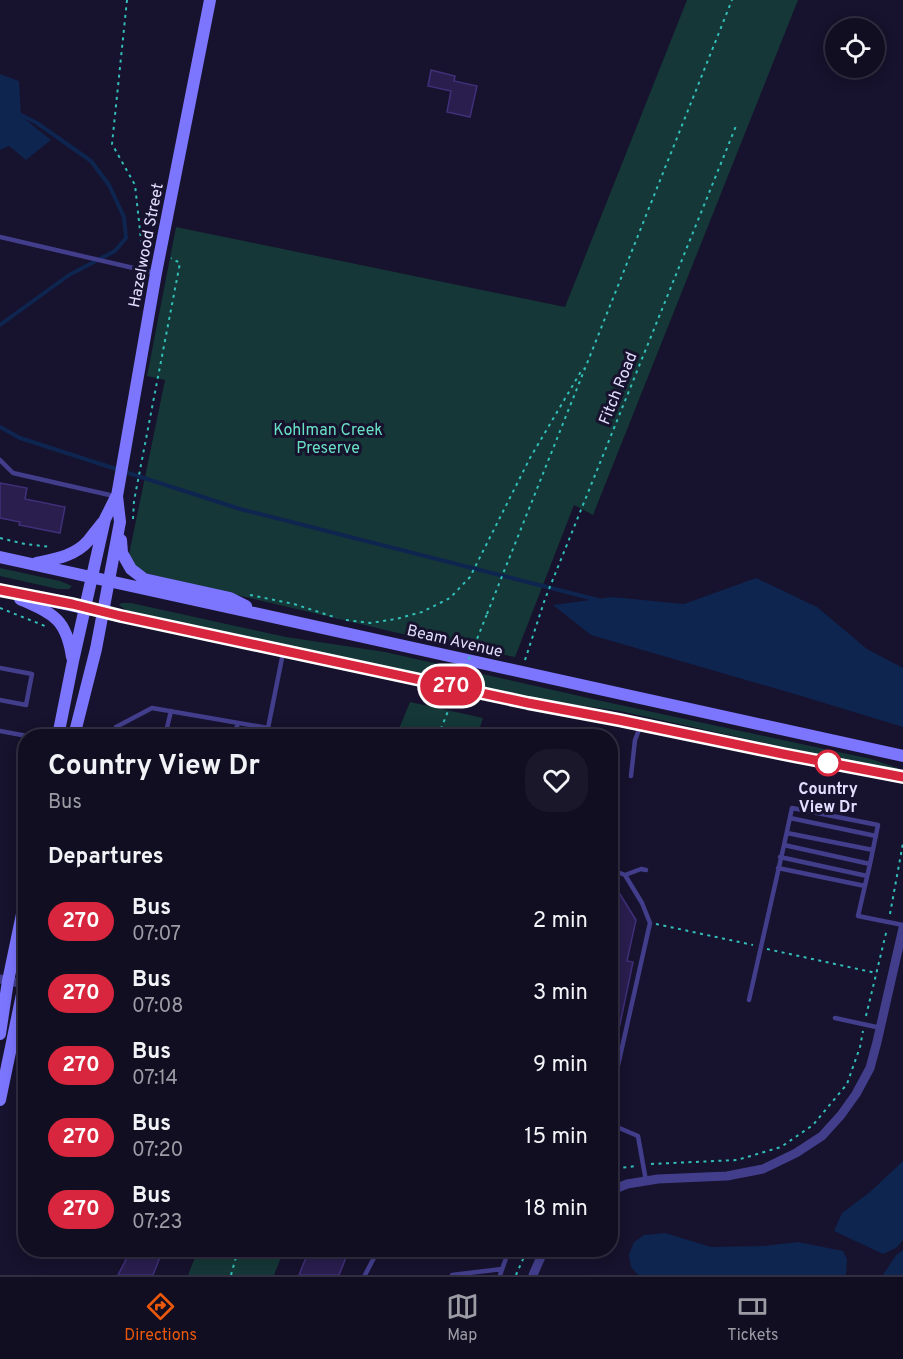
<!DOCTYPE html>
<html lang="en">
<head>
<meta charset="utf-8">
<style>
	:root { --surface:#110e22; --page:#1a172a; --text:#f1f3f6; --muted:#9c9ca5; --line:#302e40; --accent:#ea580c }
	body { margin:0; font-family:Overpass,sans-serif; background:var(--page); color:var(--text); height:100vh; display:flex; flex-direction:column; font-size:22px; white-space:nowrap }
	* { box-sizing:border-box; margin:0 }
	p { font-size:20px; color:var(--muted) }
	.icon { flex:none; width:33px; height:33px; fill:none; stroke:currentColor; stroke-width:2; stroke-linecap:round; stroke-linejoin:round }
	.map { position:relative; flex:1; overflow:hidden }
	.panel { position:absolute; left:18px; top:729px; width:600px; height:528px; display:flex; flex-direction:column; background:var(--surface); border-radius:24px; box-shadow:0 3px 15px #0003,0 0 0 2px var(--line) }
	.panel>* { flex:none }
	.badge { padding:0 12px; border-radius:20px; font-size:21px; line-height:39px }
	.buttons { position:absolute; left:825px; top:18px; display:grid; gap:12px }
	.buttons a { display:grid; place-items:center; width:60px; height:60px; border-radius:50%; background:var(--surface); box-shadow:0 3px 15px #0003,0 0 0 2px var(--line); font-size:30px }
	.map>.badge { position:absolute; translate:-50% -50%; box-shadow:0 0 0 3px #fff }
	h2 { padding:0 30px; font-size:22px; line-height:54px }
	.round { display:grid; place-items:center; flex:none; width:63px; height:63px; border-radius:24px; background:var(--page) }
	.summary { display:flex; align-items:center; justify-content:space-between; height:102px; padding:0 30px }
	h1 { font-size:28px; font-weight:700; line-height:45px }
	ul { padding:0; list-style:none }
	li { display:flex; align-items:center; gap:18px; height:72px; padding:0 30px }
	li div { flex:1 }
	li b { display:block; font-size:22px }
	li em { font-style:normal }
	li .badge { min-width:66px; font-weight:700; text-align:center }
	.menu { display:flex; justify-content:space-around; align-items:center; height:84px; border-top:2px solid var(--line); background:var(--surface); font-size:16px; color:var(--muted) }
	.menu a { display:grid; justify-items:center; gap:3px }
	.menu .active { color:var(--accent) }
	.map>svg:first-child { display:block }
	.green { fill:#153737 }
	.water { fill:#0e2550 }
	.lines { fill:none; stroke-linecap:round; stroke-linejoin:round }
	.stream { stroke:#0e2550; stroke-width:4 }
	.building { fill:#291e4e; stroke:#40307a; stroke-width:1.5 }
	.path { stroke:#32bfb9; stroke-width:2; stroke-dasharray:3 4.5; stroke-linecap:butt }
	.lane { stroke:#423e8c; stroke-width:4.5 }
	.street { stroke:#423e8c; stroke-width:9 }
	.secondary { stroke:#7c76fe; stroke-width:12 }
	.path-bridge { stroke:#32bfb9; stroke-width:2; stroke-dasharray:3 4.5; stroke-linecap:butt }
	.line-casing { stroke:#fff; stroke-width:14 }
	.line { stroke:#d7263d; stroke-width:9 }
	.stop-dot { fill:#fff; stroke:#d7263d; stroke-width:3 }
	.labels { text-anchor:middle; stroke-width:6; stroke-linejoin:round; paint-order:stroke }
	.street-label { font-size:16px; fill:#e3deff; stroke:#17122d }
	.park-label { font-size:16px; fill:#68e1c5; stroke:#17122d }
	.stop-label { font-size:16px; font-weight:bold; fill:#e3deff; stroke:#17122d }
</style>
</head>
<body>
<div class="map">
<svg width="903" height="1275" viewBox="0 0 903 1275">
	<rect width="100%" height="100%" fill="#17122d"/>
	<!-- green -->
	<path class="green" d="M 687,0 L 798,0 L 593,515 L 574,505 L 515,657 L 432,641 L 126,569 L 165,380 L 147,376 L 176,227 L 565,307 Z
		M 0,568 L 60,581 L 72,586 L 69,589 L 58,589 L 0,576 Z
		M 121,603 L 131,603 L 286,637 L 385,652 L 597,700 L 871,759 L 898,768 L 897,772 L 620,711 L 549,701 L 489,690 L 146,615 L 126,610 L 119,605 Z
		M 410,702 L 483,718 L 477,736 L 396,736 Z
		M 198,1250 L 284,1250 L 274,1275 L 188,1275 Z"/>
	<!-- water -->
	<path class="water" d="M 0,74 L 19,81 L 21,116 L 51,140 L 26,160 L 9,146 L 0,150 Z
		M 756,578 L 817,607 L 867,649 L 903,668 L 903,727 L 798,695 L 591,635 L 553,605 L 612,597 L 684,604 Z
		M 903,1161 L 903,1240 L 896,1248 L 883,1254 L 834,1231 L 842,1213 L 870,1192 Z
		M 665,1233 L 711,1247 L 764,1246 L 798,1242 L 843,1251 L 847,1259 L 846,1275 L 638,1275 L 631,1267 L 629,1255 L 634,1242 L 644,1235 Z
		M 903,1250 L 903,1275 L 883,1275 L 896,1255 Z"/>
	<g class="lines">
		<!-- stream -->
		<path class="stream" d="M 0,325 L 69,275 L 115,251 L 126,238 L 124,217 L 109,185 L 91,161 L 37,123 L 21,115
			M 0,427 L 20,438 L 240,509 L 598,600"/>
	</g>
	<!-- building -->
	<path class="building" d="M 431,70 L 455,76 L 454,81 L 477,86 L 470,117 L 447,112 L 451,91 L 428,86 Z
		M 0,483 L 27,488 L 25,499 L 65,507 L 60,533 L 19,525 L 20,522 L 0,518 Z
		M 610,878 L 636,920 L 627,961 L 633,962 L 615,1048 L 610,1048 Z
		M 131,1250 L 156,1250 L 162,1252 L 153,1275 L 118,1275 Z
		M 309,1250 L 349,1250 L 339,1275 L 299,1275 Z"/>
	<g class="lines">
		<!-- path -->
		<path class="path" d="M 127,0 L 112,144 L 135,185 L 142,249 L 149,252
			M 133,519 L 134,501 L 180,263 L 171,258
			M 0,538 L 25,544 L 51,547
			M 250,595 L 294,604 L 337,618
			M 0,608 L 45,626
			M 487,614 L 732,0
			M 346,620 L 370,623 L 396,619 L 422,612 L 450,598 L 470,577 L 530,458 L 583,368
			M 525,660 L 545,599 L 736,126
			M 890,914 L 903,843
			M 656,924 L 753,945
			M 767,949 L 876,973
			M 866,1016 L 887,929
			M 651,1164 L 737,1160 L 781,1147 L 813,1125 L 847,1084 L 860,1047 L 863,1031
			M 610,1174 L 620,1168 L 636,1166
			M 231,1275 L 238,1250
			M 516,1275 L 527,1250"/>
		<!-- lane -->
		<path class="lane" d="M 0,237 L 155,273
			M 0,460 L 13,473 L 114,496
			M 0,668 L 32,674 L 26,705 L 0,700
			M 0,731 L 27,736
			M 114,736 L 116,727 L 152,708 L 268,728 L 283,653
			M 165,736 L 171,711
			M 234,736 L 238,723
			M 631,776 L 635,740 L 640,727
			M 790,818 L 876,836
			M 787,833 L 873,850
			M 784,845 L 792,808 L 878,825 L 870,864
			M 780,857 L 867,876
			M 778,868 L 865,886
			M 610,869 L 625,875 L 641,869 L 646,870
			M 749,1000 L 784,845 L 870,864 L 858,916 L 903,925
			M 835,1018 L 881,1028
			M 610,1101 L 650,923 L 642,903 L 625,875
			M 610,1124 L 638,1136 L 646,1181
			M 610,1133 L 618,1128
			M 365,1275 L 378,1250
			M 452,1275 L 502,1269
			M 500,1275 L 509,1250"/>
		<!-- street -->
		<path class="street" d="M 0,979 L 24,984
			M 610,1191 L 627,1184 L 658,1179 L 727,1176 L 763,1169 L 796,1153 L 822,1136 L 841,1115 L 856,1094 L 870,1068 L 877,1042 L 903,928
			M 533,1275 L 544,1250"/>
		<!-- secondary -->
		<path class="secondary" d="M 121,540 L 122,553 L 131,569 L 144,579 L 230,598 L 246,606
			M 0,557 L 903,756
			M 36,563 C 55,559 75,556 88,541 C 93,535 98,528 103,522
			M 0,590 L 528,703 L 641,724 L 783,754 L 903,777
			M 20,599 C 53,614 66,618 72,657
			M 58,736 L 73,661 L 105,519 L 116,497
			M 74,736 L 96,649 L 120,522 L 117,496 L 156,273 L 210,0
			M 0,1034 L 8,981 L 26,895
			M 0,1100 L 26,975"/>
		<!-- path-bridge -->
		<path class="path-bridge" d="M 438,736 L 487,614"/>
	</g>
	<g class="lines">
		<!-- line casing -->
		<g class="line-casing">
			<path id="line" d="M 0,590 L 72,604 L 121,616 L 528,703 L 619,720 L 783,754 L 903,777"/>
		</g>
		<!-- line -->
		<use href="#line" class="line"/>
	</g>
	<!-- markers -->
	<circle class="stop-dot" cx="828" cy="763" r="12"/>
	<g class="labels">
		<!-- street labels -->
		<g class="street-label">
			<text transform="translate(145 245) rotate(-79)" y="6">Hazelwood Street</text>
			<text transform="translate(617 388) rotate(-68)" y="6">Fitch Road</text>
			<text transform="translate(455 640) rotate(13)" y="6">Beam Avenue</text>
		</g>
		<!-- park labels -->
		<g class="park-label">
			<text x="328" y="435">Kohlman Creek<tspan x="328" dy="18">Preserve</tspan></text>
		</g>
		<!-- stop labels -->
		<g class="stop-label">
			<text x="828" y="794">Country<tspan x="828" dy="18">View Dr</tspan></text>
		</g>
	</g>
</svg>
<div class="buttons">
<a><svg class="icon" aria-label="locate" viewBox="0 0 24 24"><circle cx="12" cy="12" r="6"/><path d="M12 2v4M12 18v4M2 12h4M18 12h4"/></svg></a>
</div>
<b class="badge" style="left:451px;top:686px;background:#d7263d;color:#fff">270</b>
<section class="panel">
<div class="summary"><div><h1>Country View Dr</h1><p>Bus</p></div><a class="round"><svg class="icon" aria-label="heart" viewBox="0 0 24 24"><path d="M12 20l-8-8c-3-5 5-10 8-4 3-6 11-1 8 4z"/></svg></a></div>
<h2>Departures</h2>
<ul>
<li><span class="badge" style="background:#d7263d;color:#fff">270</span><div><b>Bus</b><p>07:07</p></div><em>2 min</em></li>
<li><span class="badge" style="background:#d7263d;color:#fff">270</span><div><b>Bus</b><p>07:08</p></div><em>3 min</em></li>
<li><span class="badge" style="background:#d7263d;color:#fff">270</span><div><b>Bus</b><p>07:14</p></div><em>9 min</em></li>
<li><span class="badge" style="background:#d7263d;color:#fff">270</span><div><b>Bus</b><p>07:20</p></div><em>15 min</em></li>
<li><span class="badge" style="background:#d7263d;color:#fff">270</span><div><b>Bus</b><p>07:23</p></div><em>18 min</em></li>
</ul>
</section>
</div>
<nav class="menu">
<a class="active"><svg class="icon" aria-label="directions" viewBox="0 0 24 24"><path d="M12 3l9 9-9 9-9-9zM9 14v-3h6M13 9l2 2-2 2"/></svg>Directions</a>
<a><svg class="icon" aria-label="map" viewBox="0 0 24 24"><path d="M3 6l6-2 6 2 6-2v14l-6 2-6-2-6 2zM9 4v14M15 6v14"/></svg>Map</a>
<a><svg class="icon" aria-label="tickets" viewBox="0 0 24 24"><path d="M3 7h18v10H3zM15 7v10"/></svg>Tickets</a>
</nav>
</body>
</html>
